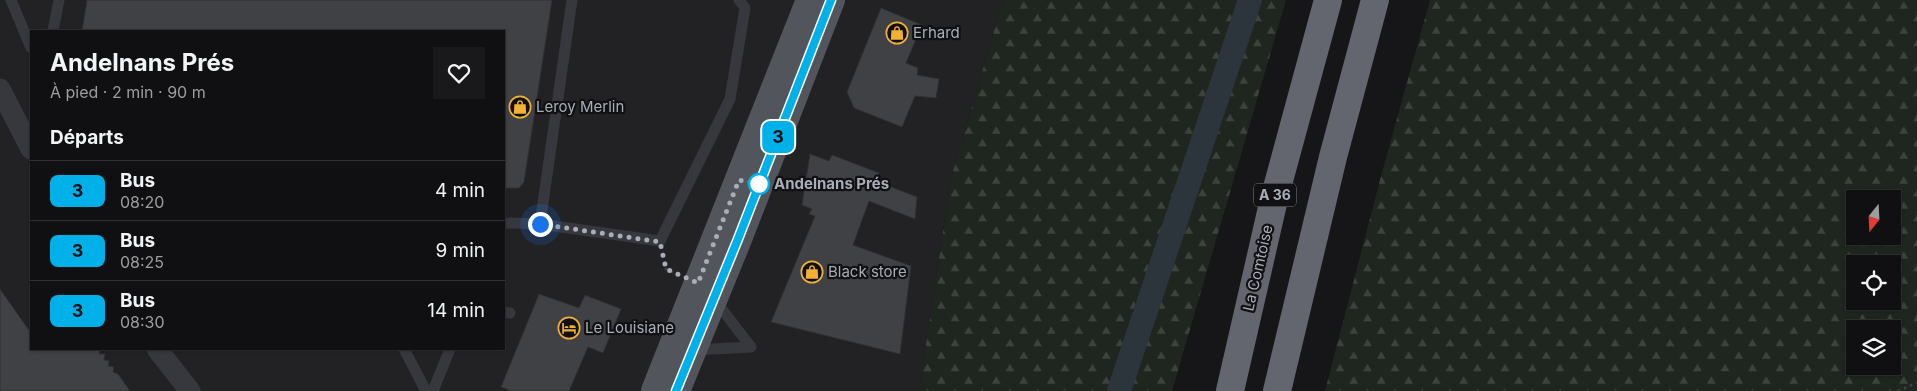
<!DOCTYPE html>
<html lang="fr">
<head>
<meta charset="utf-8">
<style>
	:root { --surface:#101012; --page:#19191b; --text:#f1f3f6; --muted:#9c9d9f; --line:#303032 }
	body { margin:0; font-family:Inter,sans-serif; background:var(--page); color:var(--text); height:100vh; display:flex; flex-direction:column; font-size:19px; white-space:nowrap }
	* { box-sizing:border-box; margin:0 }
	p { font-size:16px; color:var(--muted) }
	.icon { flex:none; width:28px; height:28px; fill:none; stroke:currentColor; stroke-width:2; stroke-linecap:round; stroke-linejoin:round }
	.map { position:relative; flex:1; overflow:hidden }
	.drawer { position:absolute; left:30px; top:30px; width:475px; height:320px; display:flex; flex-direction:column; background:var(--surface); border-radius:0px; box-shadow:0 1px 4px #0004,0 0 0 1px var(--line) }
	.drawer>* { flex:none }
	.badge { padding:0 10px; border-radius:8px; font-size:18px; line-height:32px }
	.needle { width:32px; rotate:198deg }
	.fabs { position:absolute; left:1846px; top:190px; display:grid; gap:10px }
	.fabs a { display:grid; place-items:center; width:55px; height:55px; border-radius:0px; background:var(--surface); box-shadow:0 1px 4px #0004,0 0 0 1px var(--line); font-size:25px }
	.you { position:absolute; width:25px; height:25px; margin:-12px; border:4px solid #fff; border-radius:50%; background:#1a73e8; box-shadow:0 0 0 8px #1a73e833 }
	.map>.badge { position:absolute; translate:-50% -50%; box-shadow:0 0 0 2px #fff }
	h2 { padding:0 20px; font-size:19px; line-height:45px }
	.round { display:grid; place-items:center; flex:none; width:52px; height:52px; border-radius:0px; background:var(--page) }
	.headline { display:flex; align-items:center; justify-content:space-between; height:85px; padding:0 20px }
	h1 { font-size:24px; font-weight:700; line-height:38px }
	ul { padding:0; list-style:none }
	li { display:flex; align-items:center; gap:15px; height:60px; padding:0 20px; border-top:1px solid var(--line) }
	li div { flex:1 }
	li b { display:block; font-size:19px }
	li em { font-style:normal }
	li .badge { min-width:55px; font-weight:700; text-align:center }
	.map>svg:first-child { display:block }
	.built { fill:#222225; fill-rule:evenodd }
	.forest { fill:url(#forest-firs); fill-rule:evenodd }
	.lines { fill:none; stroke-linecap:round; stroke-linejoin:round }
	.canal { stroke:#2c353c; stroke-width:24 }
	.building { fill:#404145; stroke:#303034 }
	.path { stroke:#3d3f44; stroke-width:3; stroke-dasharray:2.5 4; stroke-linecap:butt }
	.lane { stroke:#37383d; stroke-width:11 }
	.street { stroke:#37383d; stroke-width:21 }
	.primary { stroke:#53555c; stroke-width:28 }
	.highway { stroke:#63666e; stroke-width:28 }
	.line-casing { stroke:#fff; stroke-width:11 }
	.line { stroke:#00b1e9; stroke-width:8 }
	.walk { stroke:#a8adb8; stroke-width:5; stroke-dasharray:0 9 }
	.stop-dot { fill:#fff; stroke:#00b1e9; stroke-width:2.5 }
	.labels { text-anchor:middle; stroke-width:4.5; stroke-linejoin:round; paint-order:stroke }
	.shield { fill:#111113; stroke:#7b7e86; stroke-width:1 }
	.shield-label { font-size:14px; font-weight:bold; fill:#a8adb8 }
	.poi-label { font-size:15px; fill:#a8adb8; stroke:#111113; text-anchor:start }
	.stop-label { font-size:15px; font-weight:bold; fill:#a8adb8; stroke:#111113; text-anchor:start }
	.street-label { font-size:15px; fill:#a8adb8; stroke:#111113 }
</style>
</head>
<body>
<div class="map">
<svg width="1917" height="391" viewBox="0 0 1917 391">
	<defs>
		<pattern id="forest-firs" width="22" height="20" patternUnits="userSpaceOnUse" patternTransform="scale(1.25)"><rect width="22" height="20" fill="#1e261f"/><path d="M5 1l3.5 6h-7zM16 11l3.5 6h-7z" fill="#3c433d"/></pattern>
	</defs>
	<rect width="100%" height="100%" fill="#161618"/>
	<!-- built -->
	<path class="built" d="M 0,0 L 1003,0 L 951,178 L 919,391 L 0,391 ZM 31,31 L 504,31 L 504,349 L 31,349 Z"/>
	<!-- forest -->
	<path class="forest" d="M 1003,0 L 1286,0 L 1172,391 L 919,391 L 951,178 Z
		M 1430,0 L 1917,0 L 1917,391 L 1325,391 L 1381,176 ZM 1855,199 L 1892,199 L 1892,236 L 1855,236 ZM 1855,264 L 1892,264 L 1892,301 L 1855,301 ZM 1855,329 L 1892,329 L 1892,366 L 1855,366 Z"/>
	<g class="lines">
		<!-- canal -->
		<path class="canal" d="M 1119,391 L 1250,0"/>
	</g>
	<!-- building -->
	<path class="building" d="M 87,0 L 552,0 L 524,182 L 519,188 L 504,188 L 504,31 L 82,31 Z
		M 881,8 L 922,25 L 906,63 L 918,68 L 917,75 L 939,79 L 936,98 L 915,96 L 902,127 L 854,108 L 847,92 Z
		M 810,154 L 829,161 L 832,155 L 879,173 L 876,181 L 917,197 L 915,219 L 869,201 L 853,245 L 911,266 L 900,354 L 771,322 L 815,216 L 809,214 L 812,209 L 802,205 Z
		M 0,289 L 31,333 L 31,349 L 100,349 L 99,354 L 105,354 L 104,360 L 109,361 L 108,366 L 114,367 L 113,372 L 118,374 L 130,391 L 0,391 Z
		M 539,294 L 579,308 L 585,295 L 621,309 L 603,353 L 588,347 L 569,391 L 511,391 L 501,387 Z"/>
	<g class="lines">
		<!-- path -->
		<path class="path" d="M 663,255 L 666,269 L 677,274
			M 1898,391 L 1917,383"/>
		<!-- lane -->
		<path class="lane" d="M 11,0 L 31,48
			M 53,31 L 59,0
			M 504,223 L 540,224 L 660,241 L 730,99 L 745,8 L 739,0
			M 540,224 L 572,0
			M 504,312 L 510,313
			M 404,349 L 426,391
			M 693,350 L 751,347 L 714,299
			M 433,391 L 450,349"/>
		<!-- street -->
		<path class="street" d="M 0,89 L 31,149
			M 157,349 L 190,391"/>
		<!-- primary -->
		<path class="primary" d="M 655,391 L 810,0
			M 676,391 L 738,239 L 831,0"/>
		<!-- highway -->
		<path class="highway" d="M 1230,391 L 1274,199 L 1328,0
			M 1277,391 L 1333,157 L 1375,0"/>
	</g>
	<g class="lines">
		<!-- line casing -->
		<g class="line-casing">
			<path id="line" d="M 676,391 L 738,239 L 831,0"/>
		</g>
		<!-- line -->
		<use href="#line" class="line"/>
		<!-- walk -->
		<path class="walk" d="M 540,224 L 660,242 L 666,269 L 698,283 L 739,180 L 759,184"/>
	</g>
	<!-- icons -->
	<defs>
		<g id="shop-ring" transform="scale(1.125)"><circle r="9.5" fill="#111113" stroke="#f2b134" stroke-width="1.5"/><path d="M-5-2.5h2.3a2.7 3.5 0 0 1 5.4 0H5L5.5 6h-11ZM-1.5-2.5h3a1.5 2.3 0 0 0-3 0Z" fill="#f2b134"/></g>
		<g id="hotel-ring" transform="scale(1.125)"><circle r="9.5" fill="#111113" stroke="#f2b134" stroke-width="1.5"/><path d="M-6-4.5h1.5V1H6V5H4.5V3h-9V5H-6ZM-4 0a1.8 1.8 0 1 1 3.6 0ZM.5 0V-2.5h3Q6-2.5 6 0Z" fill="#f2b134"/></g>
	</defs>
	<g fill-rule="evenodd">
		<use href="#shop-ring" x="897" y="33"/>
		<use href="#shop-ring" x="520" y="107"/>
		<use href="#shop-ring" x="812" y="272"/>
		<use href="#hotel-ring" x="569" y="328"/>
	</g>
	<!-- markers -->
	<circle class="stop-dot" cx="759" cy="184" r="10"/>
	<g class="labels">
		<!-- shield labels -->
		<rect class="shield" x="1254" y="183.5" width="42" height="23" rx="4"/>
		<g class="shield-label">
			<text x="1275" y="200">A 36</text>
		</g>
		<!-- poi labels -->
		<g class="poi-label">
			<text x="913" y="38">Erhard</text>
			<text x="536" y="112">Leroy Merlin</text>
			<text x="828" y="277">Black store</text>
			<text x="585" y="333">Le Louisiane</text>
		</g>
		<!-- stop labels -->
		<g class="stop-label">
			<text x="774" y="189">Andelnans Prés</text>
		</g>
		<!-- street labels -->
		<g class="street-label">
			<text transform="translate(1258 268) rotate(-77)" y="5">La Comtoise</text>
		</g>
	</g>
</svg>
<div class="fabs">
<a><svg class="needle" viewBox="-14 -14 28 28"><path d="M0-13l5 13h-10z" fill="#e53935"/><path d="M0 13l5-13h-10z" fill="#9c9d9f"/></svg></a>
<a><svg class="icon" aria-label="locate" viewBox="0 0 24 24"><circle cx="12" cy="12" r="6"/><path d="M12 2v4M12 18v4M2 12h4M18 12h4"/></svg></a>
<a><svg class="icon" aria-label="layers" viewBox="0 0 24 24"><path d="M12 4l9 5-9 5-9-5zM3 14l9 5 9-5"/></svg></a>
</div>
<div class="you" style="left:540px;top:224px"></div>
<b class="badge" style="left:778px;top:137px;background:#00b1e9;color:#111">3</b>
<section class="drawer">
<div class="headline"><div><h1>Andelnans Prés</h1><p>À pied · 2 min · 90 m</p></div><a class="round"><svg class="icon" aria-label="heart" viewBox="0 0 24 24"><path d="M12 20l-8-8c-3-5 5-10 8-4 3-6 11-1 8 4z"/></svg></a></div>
<h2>Départs</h2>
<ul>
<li><span class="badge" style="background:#00b1e9;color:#111">3</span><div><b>Bus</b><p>08:20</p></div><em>4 min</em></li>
<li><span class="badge" style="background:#00b1e9;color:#111">3</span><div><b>Bus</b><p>08:25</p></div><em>9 min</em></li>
<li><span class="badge" style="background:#00b1e9;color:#111">3</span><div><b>Bus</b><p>08:30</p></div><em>14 min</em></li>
</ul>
</section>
</div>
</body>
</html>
